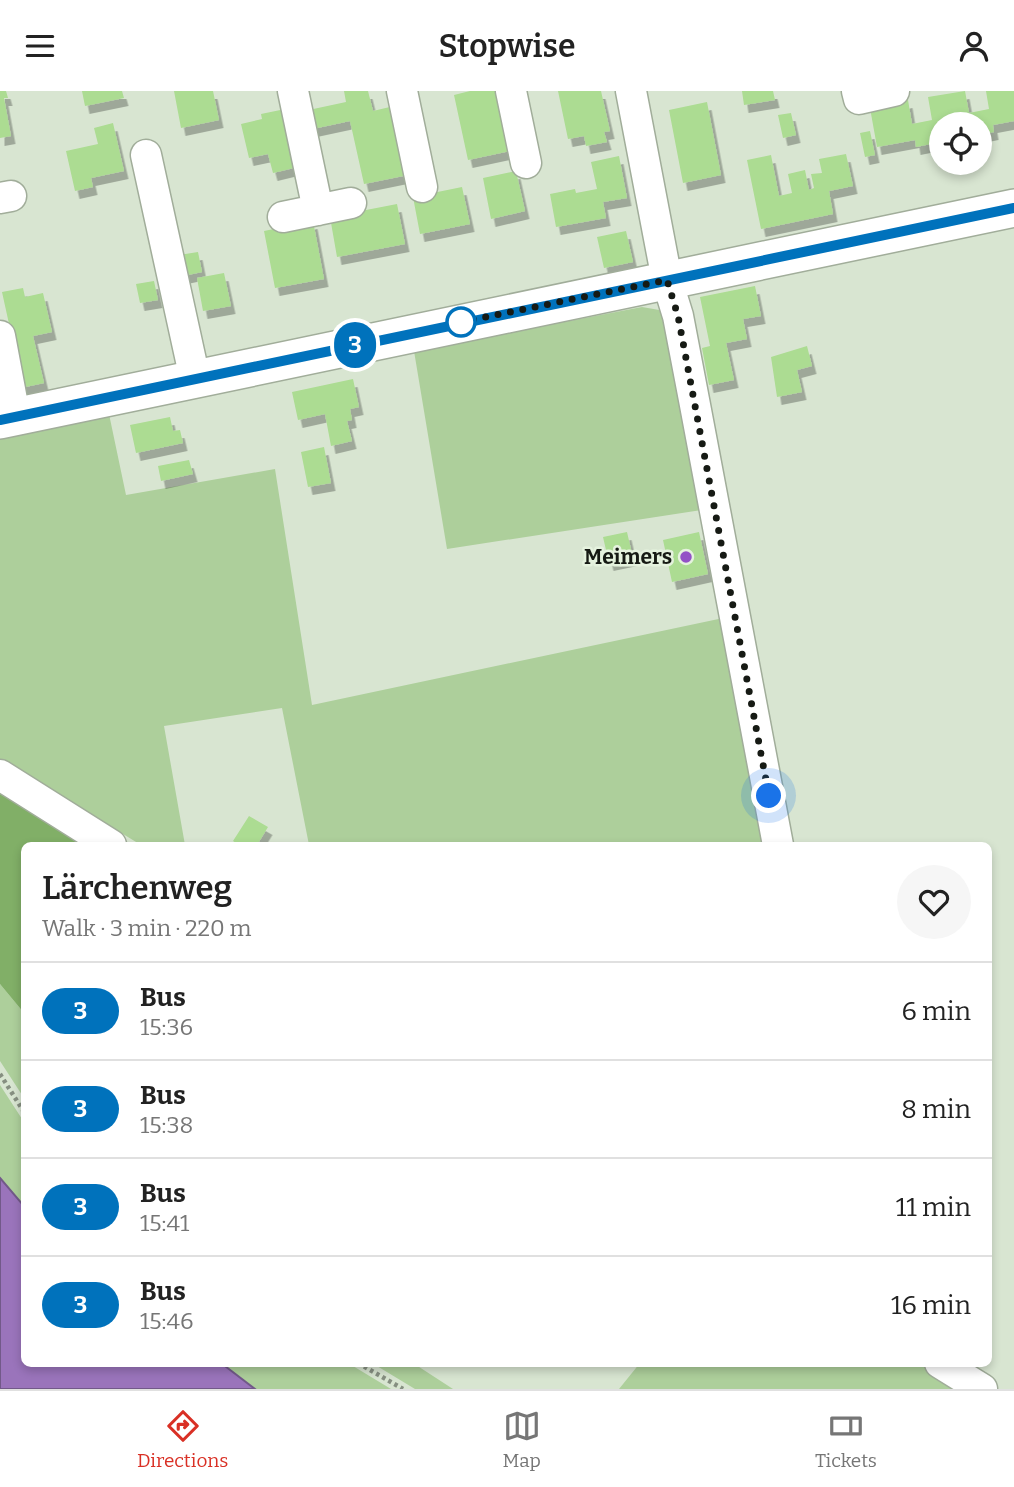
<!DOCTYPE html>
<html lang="en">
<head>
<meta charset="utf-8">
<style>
	:root { --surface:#fff; --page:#f6f6f6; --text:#222; --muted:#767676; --line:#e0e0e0; --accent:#d93025 }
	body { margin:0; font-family:Bitter,serif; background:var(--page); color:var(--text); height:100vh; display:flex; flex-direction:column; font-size:26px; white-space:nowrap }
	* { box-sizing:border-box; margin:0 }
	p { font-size:23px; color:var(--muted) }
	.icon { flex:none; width:38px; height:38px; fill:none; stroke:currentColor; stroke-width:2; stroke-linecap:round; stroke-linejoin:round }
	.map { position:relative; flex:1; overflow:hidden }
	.side { position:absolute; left:21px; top:751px; width:971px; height:525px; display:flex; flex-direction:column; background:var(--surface); border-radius:10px; box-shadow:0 4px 10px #0003 }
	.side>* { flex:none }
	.badge { padding:0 14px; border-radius:23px; font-size:24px; line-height:46px }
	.tools { position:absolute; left:929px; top:21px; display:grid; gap:14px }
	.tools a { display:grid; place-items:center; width:63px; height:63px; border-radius:50%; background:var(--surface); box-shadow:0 4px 10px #0003; font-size:35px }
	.you { position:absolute; width:35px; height:35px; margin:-18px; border:5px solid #fff; border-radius:50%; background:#1a73e8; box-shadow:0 0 0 10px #1a73e833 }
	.map>.badge { position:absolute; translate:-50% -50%; box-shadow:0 0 0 4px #fff }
	.round { display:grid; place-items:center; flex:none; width:74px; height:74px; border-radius:37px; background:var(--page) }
	.overview { display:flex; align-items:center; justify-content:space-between; height:119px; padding:0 21px }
	h1 { font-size:33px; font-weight:600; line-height:52px }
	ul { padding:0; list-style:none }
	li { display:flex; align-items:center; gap:21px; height:98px; padding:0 21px; border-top:2px solid var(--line) }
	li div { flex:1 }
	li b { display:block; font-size:26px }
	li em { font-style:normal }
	li .badge { min-width:77px; font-weight:700; text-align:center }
	header { display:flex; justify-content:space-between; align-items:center; height:91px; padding:0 21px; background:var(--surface); font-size:32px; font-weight:600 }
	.menu { display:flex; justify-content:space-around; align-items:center; height:98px; border-top:2px solid var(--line); background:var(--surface); font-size:19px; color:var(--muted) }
	.menu a { display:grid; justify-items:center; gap:4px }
	.menu .current { color:var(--accent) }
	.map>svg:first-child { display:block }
	.green { fill:#adcf9b }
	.forest { fill:#81af67 }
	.water { fill:#9a74bb; stroke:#725989; stroke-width:2 }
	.building { fill:#acdc92; filter:url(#shadow) }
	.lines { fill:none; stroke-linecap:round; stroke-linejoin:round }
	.minor-casing { stroke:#a1ad9a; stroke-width:33 }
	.major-casing { stroke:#a1ad9a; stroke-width:40 }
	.path { stroke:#868f81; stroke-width:4.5; stroke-dasharray:3.5 3.5; stroke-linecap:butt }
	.minor { stroke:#fff; stroke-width:30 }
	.major { stroke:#fff; stroke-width:37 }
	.line-casing { stroke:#fff; stroke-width:16 }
	.line { stroke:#0072bc; stroke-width:10 }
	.walk { stroke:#161a14; stroke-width:7; stroke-dasharray:0 12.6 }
	.stop-dot { fill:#fff; stroke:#0072bc; stroke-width:3.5 }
	.poi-dot { fill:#9351c6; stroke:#e5f2de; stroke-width:2.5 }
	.labels { text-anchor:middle; stroke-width:5; stroke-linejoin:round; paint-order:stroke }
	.poi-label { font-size:21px; font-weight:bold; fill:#161a14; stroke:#e5f2de; text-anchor:end }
</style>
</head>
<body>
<header><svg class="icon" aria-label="menu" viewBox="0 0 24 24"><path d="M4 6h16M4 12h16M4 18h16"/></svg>Stopwise<svg class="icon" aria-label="person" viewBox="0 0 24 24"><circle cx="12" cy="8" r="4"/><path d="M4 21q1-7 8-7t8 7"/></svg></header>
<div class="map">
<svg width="1014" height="1298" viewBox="0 0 1014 1298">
	<defs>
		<filter id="shadow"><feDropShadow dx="4.5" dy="8" stdDeviation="0" flood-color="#0004"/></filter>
	</defs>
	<rect width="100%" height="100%" fill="#d8e5d1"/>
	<!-- green -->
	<path class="green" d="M 642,216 L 665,220 L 708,418 L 447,458 L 414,260 Z
		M 109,323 L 126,404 L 275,378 L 312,614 L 728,526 L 769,754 L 309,754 L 282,617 L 164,635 L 185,754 L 141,754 L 0,668 L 0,347 Z
		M 0,893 L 24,922 L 24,1007 L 0,970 Z
		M 0,994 L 24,1031 L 24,1115 L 0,1087 Z
		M 221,1272 L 348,1272 L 391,1298 L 255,1298 Z
		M 372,1272 L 413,1272 L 453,1298 L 415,1298 Z
		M 640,1272 L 920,1272 L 963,1298 L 619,1298 Z"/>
	<!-- forest -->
	<path class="forest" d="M 0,695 L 94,754 L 24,754 L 24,922 L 0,893 Z"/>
	<!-- water -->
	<path class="water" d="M 0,1087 L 24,1115 L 24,1272 L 221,1272 L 255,1298 L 0,1298 Z"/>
	<!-- building -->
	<path class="building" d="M 0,0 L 6,0 L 8,7 L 4,7 L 11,45 L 0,47 Z
		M 82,0 L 122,0 L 124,7 L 85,15 Z
		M 174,0 L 213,0 L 219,29 L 181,37 Z
		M 344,0 L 368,0 L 373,20 L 394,15 L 408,84 L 364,93 L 350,30 L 308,39 L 304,20 L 346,11 Z
		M 470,0 L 497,0 L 510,60 L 468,69 L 454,4 Z
		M 558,0 L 601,0 L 610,40 L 604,41 L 607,51 L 586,55 L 584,45 L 568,48 Z
		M 742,0 L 773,0 L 775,9 L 744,14 Z
		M 965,0 L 969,22 L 989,18 L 986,0 L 1014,0 L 1014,30 L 993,34 L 994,41 L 984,43 L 985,50 L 980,51 L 980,33 L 942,33 L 942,44 L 935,46 L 936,52 L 916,56 L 915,49 L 877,56 L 870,17 L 908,9 L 912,33 L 932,29 L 928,6 Z
		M 707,11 L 721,84 L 683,92 L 669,19 Z
		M 290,17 L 302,75 L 273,82 L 268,63 L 249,67 L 241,33 L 262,28 L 261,23 Z
		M 791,22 L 796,44 L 783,47 L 778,24 Z
		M 113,32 L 124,80 L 91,87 L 93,96 L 75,100 L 66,60 L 98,53 L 94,37 Z
		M 870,40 L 875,64 L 865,66 L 860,42 Z
		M 846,63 L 853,95 L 829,100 L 833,123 L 761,138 L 747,69 L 771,64 L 779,105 L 792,102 L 788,83 L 805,79 L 809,99 L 814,97 L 811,83 L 822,82 L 819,68 Z
		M 619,65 L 627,107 L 603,111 L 606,127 L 556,136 L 550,103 L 575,98 L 576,102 L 597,98 L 591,71 Z
		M 516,80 L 525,120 L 491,128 L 483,87 Z
		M 462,96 L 470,133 L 420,143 L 413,106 Z
		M 397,113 L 405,153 L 337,166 L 330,126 Z
		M 313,130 L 324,188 L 275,197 L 264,140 Z
		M 626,140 L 633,171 L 604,177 L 597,146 Z
		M 198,161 L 202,181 L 183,185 L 179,164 Z
		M 224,182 L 231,215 L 203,220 L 197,187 Z
		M 154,190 L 158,209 L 140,212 L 136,193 Z
		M 755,195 L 761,225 L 743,228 L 747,248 L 726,252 L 734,289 L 709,294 L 702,257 L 710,255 L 700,206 Z
		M 23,197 L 25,206 L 43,202 L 52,241 L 33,245 L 44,292 L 16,298 L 11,242 L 2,201 Z
		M 807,255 L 812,275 L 797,279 L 802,301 L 777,306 L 771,266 Z
		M 353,288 L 359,316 L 350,318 L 352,329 L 347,330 L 352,350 L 331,355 L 325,323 L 298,329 L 292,301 Z
		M 170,326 L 173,340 L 180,339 L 183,352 L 136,362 L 130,334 Z
		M 324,356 L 331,392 L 308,396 L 301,361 Z
		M 189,369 L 193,383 L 161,390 L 158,375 Z
		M 627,441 L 633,467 L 609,472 L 603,446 Z
		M 699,441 L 708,483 L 672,491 L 663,449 Z
		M 249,725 L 268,736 L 257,754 L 239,754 L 233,750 Z"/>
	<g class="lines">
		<!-- minor casing -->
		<g class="minor-casing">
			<path id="minor" d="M 293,0 L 318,119
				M 402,0 L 422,96
				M 511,0 L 526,72
				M 631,0 L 667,189 L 678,225 L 695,314 L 778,754
				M 857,0 L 859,8 L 894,0
				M 146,64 L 195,288
				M 0,107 L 11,105
				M 283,126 L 351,112
				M 0,245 L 15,325
				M 0,684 L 111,754
				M 940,1272 L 982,1298"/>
		</g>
		<!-- major casing -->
		<g class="major-casing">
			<path id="major" d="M 0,329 L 1014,117"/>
		</g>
		<!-- path -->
		<path class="path" d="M 0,983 L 24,1021
			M 358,1272 L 403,1298"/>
		<!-- minor -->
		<use href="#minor" class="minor"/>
		<!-- major -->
		<use href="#major" class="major"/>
	</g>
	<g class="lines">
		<!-- line casing -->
		<g class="line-casing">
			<path id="line" d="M 0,329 L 1014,117"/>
		</g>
		<!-- line -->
		<use href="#line" class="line"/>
		<!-- walk -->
		<path class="walk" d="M 461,231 L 667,189 L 678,225 L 769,705"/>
	</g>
	<!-- markers -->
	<circle class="stop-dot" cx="461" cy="231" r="14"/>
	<circle class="poi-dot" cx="686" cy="466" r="7"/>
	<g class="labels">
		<!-- poi labels -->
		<g class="poi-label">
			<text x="672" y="473">Meimers</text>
		</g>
	</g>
</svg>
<div class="tools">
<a><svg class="icon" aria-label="locate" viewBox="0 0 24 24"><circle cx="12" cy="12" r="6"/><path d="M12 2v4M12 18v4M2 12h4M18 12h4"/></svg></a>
</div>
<div class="you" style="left:769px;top:705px"></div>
<b class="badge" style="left:355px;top:254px;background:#0072bc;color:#fff">3</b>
<section class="side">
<div class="overview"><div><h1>Lärchenweg</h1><p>Walk · 3 min · 220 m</p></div><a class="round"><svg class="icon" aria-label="heart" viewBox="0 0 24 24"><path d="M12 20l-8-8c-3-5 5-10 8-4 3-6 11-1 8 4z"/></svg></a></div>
<ul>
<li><span class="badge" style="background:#0072bc;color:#fff">3</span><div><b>Bus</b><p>15:36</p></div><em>6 min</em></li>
<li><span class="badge" style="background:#0072bc;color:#fff">3</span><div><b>Bus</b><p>15:38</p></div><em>8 min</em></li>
<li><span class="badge" style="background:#0072bc;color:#fff">3</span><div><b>Bus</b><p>15:41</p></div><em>11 min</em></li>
<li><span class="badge" style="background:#0072bc;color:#fff">3</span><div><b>Bus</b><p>15:46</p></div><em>16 min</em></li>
</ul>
</section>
</div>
<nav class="menu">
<a class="current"><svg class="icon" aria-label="directions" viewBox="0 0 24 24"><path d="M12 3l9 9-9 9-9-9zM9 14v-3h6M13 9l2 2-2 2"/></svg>Directions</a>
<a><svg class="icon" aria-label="map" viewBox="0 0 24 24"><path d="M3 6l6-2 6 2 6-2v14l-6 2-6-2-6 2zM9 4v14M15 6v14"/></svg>Map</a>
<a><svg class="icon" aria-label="tickets" viewBox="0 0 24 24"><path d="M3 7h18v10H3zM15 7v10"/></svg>Tickets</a>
</nav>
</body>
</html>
